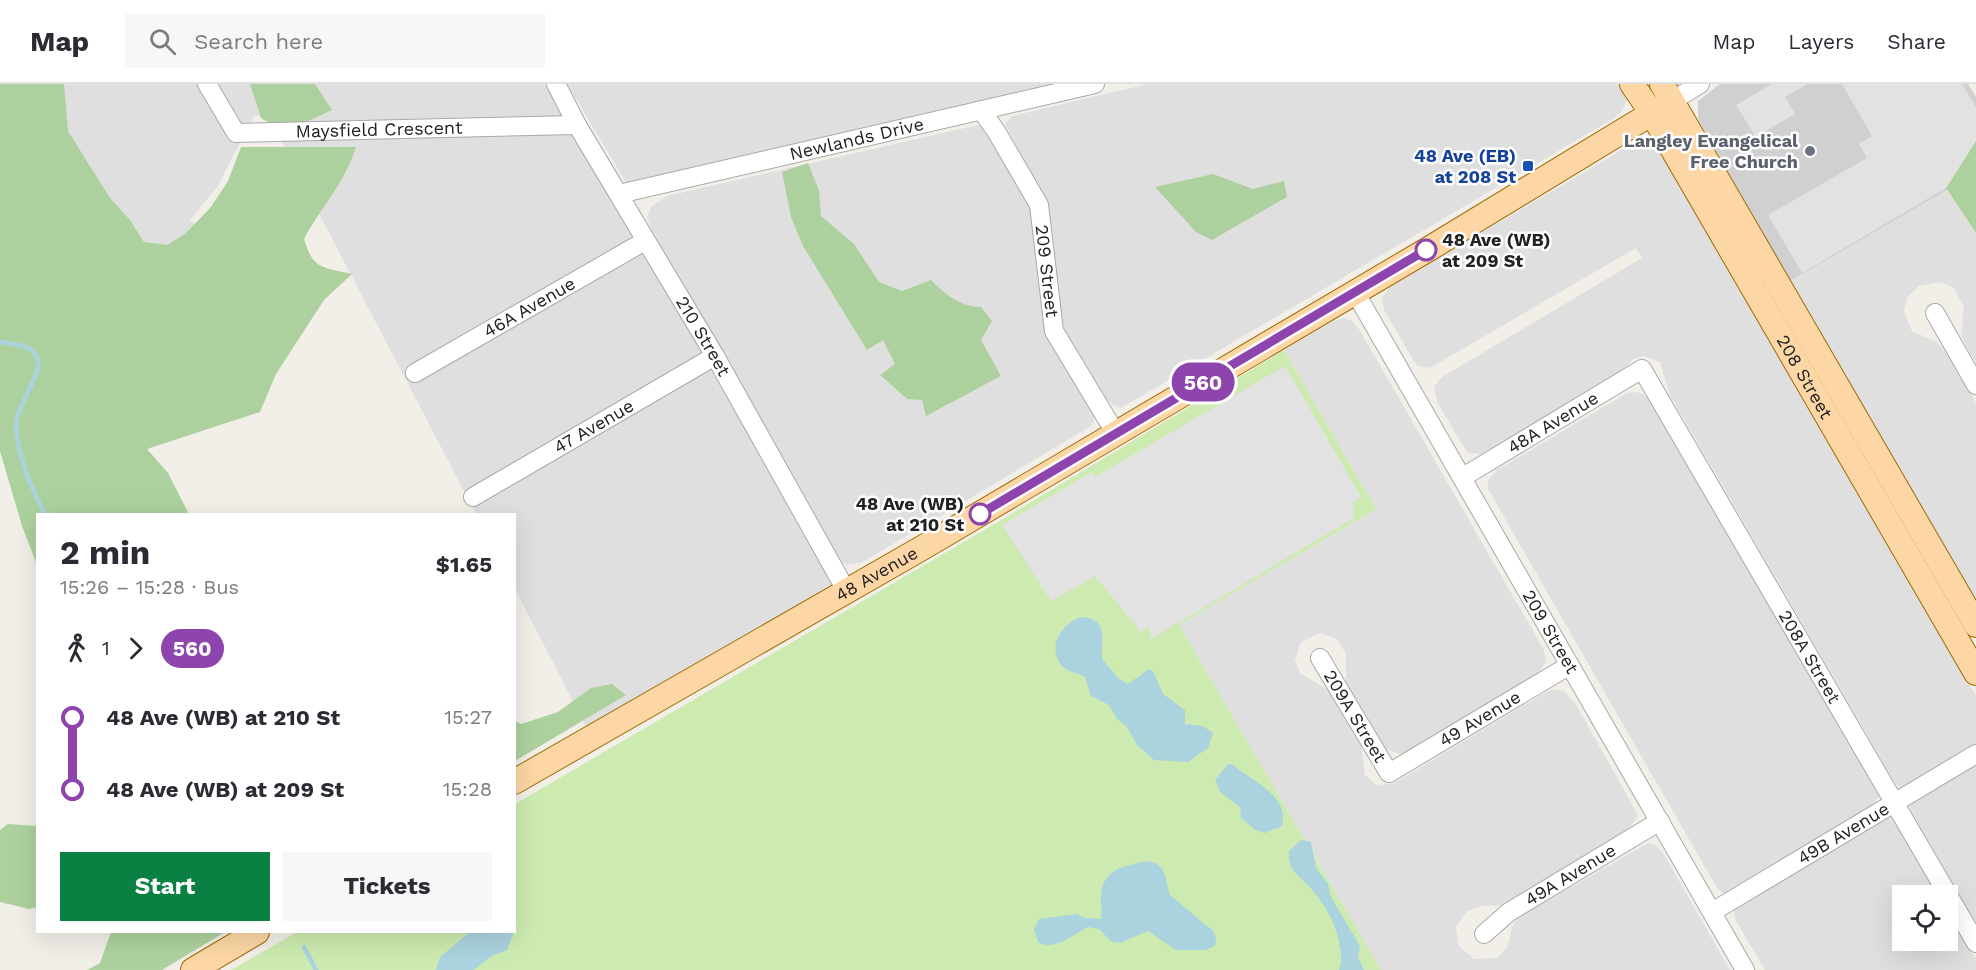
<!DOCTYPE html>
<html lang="en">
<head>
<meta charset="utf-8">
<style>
	:root { --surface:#fff; --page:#f7f7f7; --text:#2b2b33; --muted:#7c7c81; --line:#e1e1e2; --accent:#0b8043 }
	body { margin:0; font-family:"Work Sans",sans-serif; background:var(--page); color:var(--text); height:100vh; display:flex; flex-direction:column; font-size:22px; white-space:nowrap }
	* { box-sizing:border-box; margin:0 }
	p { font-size:20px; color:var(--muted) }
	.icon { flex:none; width:33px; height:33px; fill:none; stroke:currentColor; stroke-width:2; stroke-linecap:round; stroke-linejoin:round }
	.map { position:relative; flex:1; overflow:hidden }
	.panel { position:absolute; left:36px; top:429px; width:480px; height:420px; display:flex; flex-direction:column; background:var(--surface); border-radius:0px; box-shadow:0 6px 24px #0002 }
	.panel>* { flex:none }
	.badge { padding:0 12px; border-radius:20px; font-size:21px; line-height:39px }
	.buttons { position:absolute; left:1892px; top:801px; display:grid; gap:12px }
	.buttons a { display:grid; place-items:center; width:66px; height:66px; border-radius:0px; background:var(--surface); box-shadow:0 6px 24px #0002; font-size:30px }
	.map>.badge { position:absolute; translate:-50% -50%; box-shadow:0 0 0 3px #fff }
	.legs { display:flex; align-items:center; gap:9px; height:66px; padding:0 24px; font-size:20px }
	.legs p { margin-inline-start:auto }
	.summary { display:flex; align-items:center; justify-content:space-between; height:102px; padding:0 24px }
	h1 { font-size:33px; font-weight:700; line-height:45px }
	.primary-button { display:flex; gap:12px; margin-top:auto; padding:12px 24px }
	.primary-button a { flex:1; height:69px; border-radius:0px; background:var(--accent); color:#fff; font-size:24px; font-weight:700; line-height:69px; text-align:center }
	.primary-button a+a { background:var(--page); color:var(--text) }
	ul { padding:0 24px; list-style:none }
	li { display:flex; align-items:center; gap:21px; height:72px; font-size:22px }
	li i { display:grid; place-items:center; width:9px; height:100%; margin:0 8px; background:currentColor }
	li i::after { content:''; width:15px; height:15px; margin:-8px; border:4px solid; border-radius:50%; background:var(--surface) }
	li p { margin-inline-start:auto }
	li:first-child i { background:linear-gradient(#0000 50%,currentColor 0) }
	li:last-child i { background:linear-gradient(currentColor 50%,#0000 0) }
	header { display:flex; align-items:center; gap:36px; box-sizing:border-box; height:84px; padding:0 30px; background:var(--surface); border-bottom:2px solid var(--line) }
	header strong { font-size:28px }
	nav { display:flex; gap:33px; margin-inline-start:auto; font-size:21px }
	.search { width:420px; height:54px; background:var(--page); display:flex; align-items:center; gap:15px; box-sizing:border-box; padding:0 21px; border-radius:0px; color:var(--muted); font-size:22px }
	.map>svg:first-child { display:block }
	.residential { fill:#e0dfdf }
	.religious { fill:#d0d0d0 }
	.grass { fill:#cdebb0 }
	.forest { fill:#add19e }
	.parking { fill:#e2e2e2 }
	.water { fill:#aad3df }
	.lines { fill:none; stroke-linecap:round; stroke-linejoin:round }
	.stream { stroke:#aad3df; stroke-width:4.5 }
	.minor-casing { stroke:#a9a9a9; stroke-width:20 }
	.major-casing { stroke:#a06b00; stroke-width:26 }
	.minor { stroke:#fff; stroke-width:18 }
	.major { stroke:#fcd6a4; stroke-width:24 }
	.line-1-casing { stroke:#fff; stroke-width:14 }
	.line-1 { stroke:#8e44ad; stroke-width:9 }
	.worship-dot { fill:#6b7280; stroke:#fff; stroke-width:2 }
	.transit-dot { fill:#1a4fb4; stroke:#fff; stroke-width:2 }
	.stop-1-dot { fill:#fff; stroke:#8e44ad; stroke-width:3 }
	.labels { text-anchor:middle; stroke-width:5; stroke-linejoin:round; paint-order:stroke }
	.street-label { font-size:18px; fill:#222; stroke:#fff }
	.worship-label { font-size:18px; font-weight:bold; fill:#5b616d; stroke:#fff; text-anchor:end }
	.transit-label { font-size:18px; font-weight:bold; fill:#164399; stroke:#fff; text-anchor:end }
	.stop-label { font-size:18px; font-weight:bold; fill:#222; stroke:#fff; text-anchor:start }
</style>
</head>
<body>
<header>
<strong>Map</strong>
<div class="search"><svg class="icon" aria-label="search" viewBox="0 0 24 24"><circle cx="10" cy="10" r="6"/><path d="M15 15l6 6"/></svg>Search here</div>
<nav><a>Map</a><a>Layers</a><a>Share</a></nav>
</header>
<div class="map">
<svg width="1976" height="886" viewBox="0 0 1976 886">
	<rect width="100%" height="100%" fill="#f2efe9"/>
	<!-- residential -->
	<path class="residential" d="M 16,0 L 557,0 L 841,506 L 592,654 L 515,505 L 514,430 L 476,430 L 268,32 L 254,32 L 217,103 L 190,136 L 234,170 L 117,163 Z
		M 567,0 L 1060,0 L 627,100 Z
		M 1148,0 L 1623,0 L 1627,15 L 1622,27 L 1613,35 L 1121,324 L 1113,321 L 1100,308 L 1066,253 L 1057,214 L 1048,123 L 1005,40 L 1012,32 Z
		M 978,41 L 986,47 L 1031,120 L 1042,213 L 1094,330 L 1094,338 L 1088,344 L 861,479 L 847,481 L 837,476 L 653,152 L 647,133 L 652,122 L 667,112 Z
		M 1643,59 L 1655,63 L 1664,72 L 1976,612 L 1976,660 L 1906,703 L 1901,704 L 1895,699 L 1670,311 L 1660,278 L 1644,272 L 1633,275 L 1623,287 L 1481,370 L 1469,369 L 1465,365 L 1437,318 L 1434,303 L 1442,293 L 1642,174 L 1636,164 L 1430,284 L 1418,282 L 1414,277 L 1384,226 L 1382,214 L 1390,203 L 1630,61 Z
		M 1946,104 L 1976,149 L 1976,279 L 1961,252 L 1964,223 L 1954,204 L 1940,198 L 1919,202 L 1907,213 L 1904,228 L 1912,247 L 1938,259 L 1945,267 L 1976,319 L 1976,518 L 1790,197 Z
		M 1343,234 L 1352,237 L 1359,245 L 1544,566 L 1546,578 L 1537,590 L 1408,667 L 1399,670 L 1385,664 L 1346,598 L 1346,570 L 1337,555 L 1320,549 L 1301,558 L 1295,576 L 1300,589 L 1328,606 L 1361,662 L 1365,691 L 1378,702 L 1396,698 L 1545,609 L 1554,605 L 1564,607 L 1575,619 L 1638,731 L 1629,745 L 1503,821 L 1481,822 L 1467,827 L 1456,843 L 1459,862 L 1474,875 L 1496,874 L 1507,864 L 1512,843 L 1518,834 L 1648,759 L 1657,762 L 1663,769 L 1730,886 L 1381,886 L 1179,541 L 1376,425 L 1284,266 L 1333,237 Z
		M 1639,308 L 1650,315 L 1880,711 L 1873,721 L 1727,809 L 1723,809 L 1717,804 L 1488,405 L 1488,396 L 1497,386 L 1627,309 Z
		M 1976,679 L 1976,839 L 1910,725 L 1912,718 Z
		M 1887,733 L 1894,736 L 1939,811 L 1902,812 L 1902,856 L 1947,856 L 1947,825 L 1976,875 L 1976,886 L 1765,886 L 1735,835 L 1734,824 Z"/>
	<!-- religious -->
	<path class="religious" d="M 1720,0 L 1968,0 L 1976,13 L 1976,76 L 1964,96 L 1790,197 L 1698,35 L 1698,17 Z"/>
	<!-- grass -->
	<path class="grass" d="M 1284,266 L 1376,425 L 1179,541 L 1381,886 L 231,886 L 297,848 L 514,848 L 515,720 L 998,438 Z"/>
	<!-- forest -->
	<path class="forest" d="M 0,0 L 64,0 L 68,47 L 110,114 L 130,136 L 144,158 L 167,161 L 185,150 L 211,123 L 228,97 L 241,63 L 356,63 C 345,99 321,123 304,155 C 313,186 323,183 352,190 L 324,216 L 276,290 L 260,328 L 147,365 L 168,389 L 189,430 L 38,430 L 37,481 L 22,442 L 0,367 Z
		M 250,0 L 315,0 L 332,26 L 284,48 L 261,34 Z
		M 1976,57 L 1976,149 L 1946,104 Z
		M 808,79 L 819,107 L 821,132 L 854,160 L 879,198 L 902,207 L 931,196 C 946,211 959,222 981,223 L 992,237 L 981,256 L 1001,292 L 926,332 L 922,316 L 907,315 L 880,291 L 895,280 L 883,256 L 867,266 L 803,162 L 791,133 L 782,88 Z
		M 1213,90 L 1253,105 L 1284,97 L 1287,113 L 1212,156 L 1196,148 L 1155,103 Z
		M 612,600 L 626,611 L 515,677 L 515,637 L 521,640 L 558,628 L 591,604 Z
		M 8,740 L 37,742 L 37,823 L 29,825 L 0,818 L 0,746 Z
		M 111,848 L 225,848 L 162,886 L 87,886 L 100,879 Z"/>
	<!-- parking -->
	<path class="parking" d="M 1772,0 L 1807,0 L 1785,13 L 1795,30 L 1756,53 L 1736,21 Z
		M 1842,0 L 1962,0 L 1976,23 L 1976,57 L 1946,104 L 1802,189 L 1768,131 L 1867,74 L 1859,60 L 1872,52 Z
		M 1285,282 L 1361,413 L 1353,418 L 1354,434 L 1151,555 L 1149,543 L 1141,548 L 1095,492 L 1051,517 L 1002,441 L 1092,388 L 1095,393 Z"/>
	<!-- water -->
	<path class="water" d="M 1082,533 C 1113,537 1098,559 1103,576 L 1119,595 L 1128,600 L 1149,585 L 1153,587 L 1163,610 L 1185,626 L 1185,640 L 1203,642 L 1213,649 L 1208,664 L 1188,678 L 1154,676 L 1137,661 L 1127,643 L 1117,635 L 1109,621 L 1091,612 L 1085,593 C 1078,589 1069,588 1063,583 C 1045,565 1062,538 1082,533 Z
		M 1228,680 L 1232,680 C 1250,696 1290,711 1282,742 L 1265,749 L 1255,746 L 1241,734 L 1240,723 L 1220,708 L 1215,696 Z
		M 1301,756 L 1311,758 L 1316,784 L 1328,800 L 1331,813 L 1360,862 L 1358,873 L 1364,886 L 1339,886 C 1343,876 1341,869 1339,858 C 1335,839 1327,824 1314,808 C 1302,793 1287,789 1289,767 Z
		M 1147,777 C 1168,780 1164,794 1170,811 L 1213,847 L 1216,854 L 1215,862 L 1205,866 L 1176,866 L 1148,847 L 1120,859 L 1112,858 L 1099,845 L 1088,843 C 1074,850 1054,868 1038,858 L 1034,845 L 1039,835 L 1077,830 L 1085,834 L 1101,835 C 1103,827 1100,819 1101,811 C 1103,784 1126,782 1147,777 Z
		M 470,848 L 514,848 L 507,866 L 490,873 L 474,886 L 436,886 L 440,873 Z"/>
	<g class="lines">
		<!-- stream -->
		<path class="stream" d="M 0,258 C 12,260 32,261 37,273 C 44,291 15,321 16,343 C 18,373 31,404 45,430
			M 304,863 L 316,886"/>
		<!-- minor casing -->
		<g class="minor-casing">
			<g id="minor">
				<path id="s1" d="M 207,0 L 236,49 L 577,41"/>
				<path id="s2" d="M 556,0 L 577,41 L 715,272 L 847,508"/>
				<path d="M 1672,17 L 1700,0"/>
				<path id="s3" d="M 981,26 L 996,47 L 1039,121 L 1054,247 L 1116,350"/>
				<path id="s4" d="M 619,110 L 1095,0"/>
				<path id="s5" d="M 1355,208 L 1745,886"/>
				<path d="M 1935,229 L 1976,301"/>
				<path id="s6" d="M 415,289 L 645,157"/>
				<path id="s7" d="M 1463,393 L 1642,285 L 1976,859"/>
				<path id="s8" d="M 473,413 L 715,272"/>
				<path id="s9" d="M 1320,574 L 1389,689 L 1570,581"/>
				<path id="s10" d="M 1712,828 L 1976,670"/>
				<path id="s11" d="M 1484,850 L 1509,828 L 1660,737"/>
			</g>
		</g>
		<!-- major casing -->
		<g class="major-casing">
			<g id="major">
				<path id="s12" d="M 1632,0 L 1651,28 L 1976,589"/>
				<path d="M 1662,0 L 1976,541"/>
				<path id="s13" d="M 514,698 L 922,464 L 1427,166 L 1672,17"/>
				<path d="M 193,886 L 257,848"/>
			</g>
		</g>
		<!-- minor -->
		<use href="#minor" class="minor"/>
		<!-- major -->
		<use href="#major" class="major"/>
	</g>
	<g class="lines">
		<!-- line-1 casing -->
		<g class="line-1-casing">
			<path id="line-1" d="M 980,430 L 1426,166"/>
		</g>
		<!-- line-1 -->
		<use href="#line-1" class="line-1"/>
	</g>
	<!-- markers -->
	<circle class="worship-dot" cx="1810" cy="67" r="6"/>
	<rect class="transit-dot" x="1522" y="76" width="12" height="12" rx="3"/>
	<g class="stop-1-dot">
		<circle cx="1426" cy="166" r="10"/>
		<circle cx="980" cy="430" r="10"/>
	</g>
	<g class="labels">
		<!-- street labels -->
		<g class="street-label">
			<text dy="6" stroke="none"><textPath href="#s1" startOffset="200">Maysfield Crescent</textPath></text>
			<text dy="6" stroke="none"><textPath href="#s4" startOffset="244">Newlands Drive</textPath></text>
			<text dy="6" stroke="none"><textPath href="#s3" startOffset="178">209 Street</textPath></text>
			<text dy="6" stroke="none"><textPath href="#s6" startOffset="132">46A Avenue</textPath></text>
			<text dy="6" stroke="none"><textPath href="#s2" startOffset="292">210 Street</textPath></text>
			<text dy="6" stroke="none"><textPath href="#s12" startOffset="340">208 Street</textPath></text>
			<text dy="6" stroke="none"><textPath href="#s7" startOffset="105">48A Avenue</textPath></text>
			<text dy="6" stroke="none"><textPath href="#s8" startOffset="140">47 Avenue</textPath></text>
			<text dy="6" stroke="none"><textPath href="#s13" startOffset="418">48 Avenue</textPath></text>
			<text dy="6" stroke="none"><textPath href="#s5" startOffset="392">209 Street</textPath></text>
			<text dy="6" stroke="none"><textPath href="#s7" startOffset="542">208A Street</textPath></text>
			<text dy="6" stroke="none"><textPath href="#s9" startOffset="68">209A Street</textPath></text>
			<text dy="6" stroke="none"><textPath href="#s9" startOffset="240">49 Avenue</textPath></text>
			<text dy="6" stroke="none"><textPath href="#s10" startOffset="153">49B Avenue</textPath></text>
			<text dy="6" stroke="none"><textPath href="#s11" startOffset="105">49A Avenue</textPath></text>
		</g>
		<!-- worship labels -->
		<g class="worship-label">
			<text x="1798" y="63">Langley Evangelical<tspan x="1798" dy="21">Free Church</tspan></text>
		</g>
		<!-- transit labels -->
		<g class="transit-label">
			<text x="1516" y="78">48 Ave (EB)<tspan x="1516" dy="21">at 208 St</tspan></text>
		</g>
		<!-- stop labels -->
		<g class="stop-label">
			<text x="1442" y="162">48 Ave (WB)<tspan x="1442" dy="21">at 209 St</tspan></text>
			<text x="964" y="426" text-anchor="end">48 Ave (WB)<tspan x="964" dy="21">at 210 St</tspan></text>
		</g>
	</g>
</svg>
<div class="buttons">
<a><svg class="icon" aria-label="locate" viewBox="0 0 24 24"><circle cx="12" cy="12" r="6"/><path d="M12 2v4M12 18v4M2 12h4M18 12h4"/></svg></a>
</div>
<b class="badge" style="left:1203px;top:298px;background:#8e44ad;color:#fff">560</b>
<section class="panel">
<div class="summary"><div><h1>2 min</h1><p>15:26 – 15:28 · Bus</p></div><b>$1.65</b></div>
<div class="legs"><svg class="icon" aria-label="walk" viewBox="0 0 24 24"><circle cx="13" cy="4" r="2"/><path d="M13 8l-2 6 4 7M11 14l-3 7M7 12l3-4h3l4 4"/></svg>1<svg class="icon" aria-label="forward" viewBox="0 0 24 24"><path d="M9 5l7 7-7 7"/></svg><b class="badge" style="background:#8e44ad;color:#fff">560</b></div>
<ul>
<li><i style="color:#8e44ad"></i><b>48 Ave (WB) at 210 St</b><p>15:27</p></li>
<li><i style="color:#8e44ad"></i><b>48 Ave (WB) at 209 St</b><p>15:28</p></li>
</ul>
<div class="primary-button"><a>Start</a><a>Tickets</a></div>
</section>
</div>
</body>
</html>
